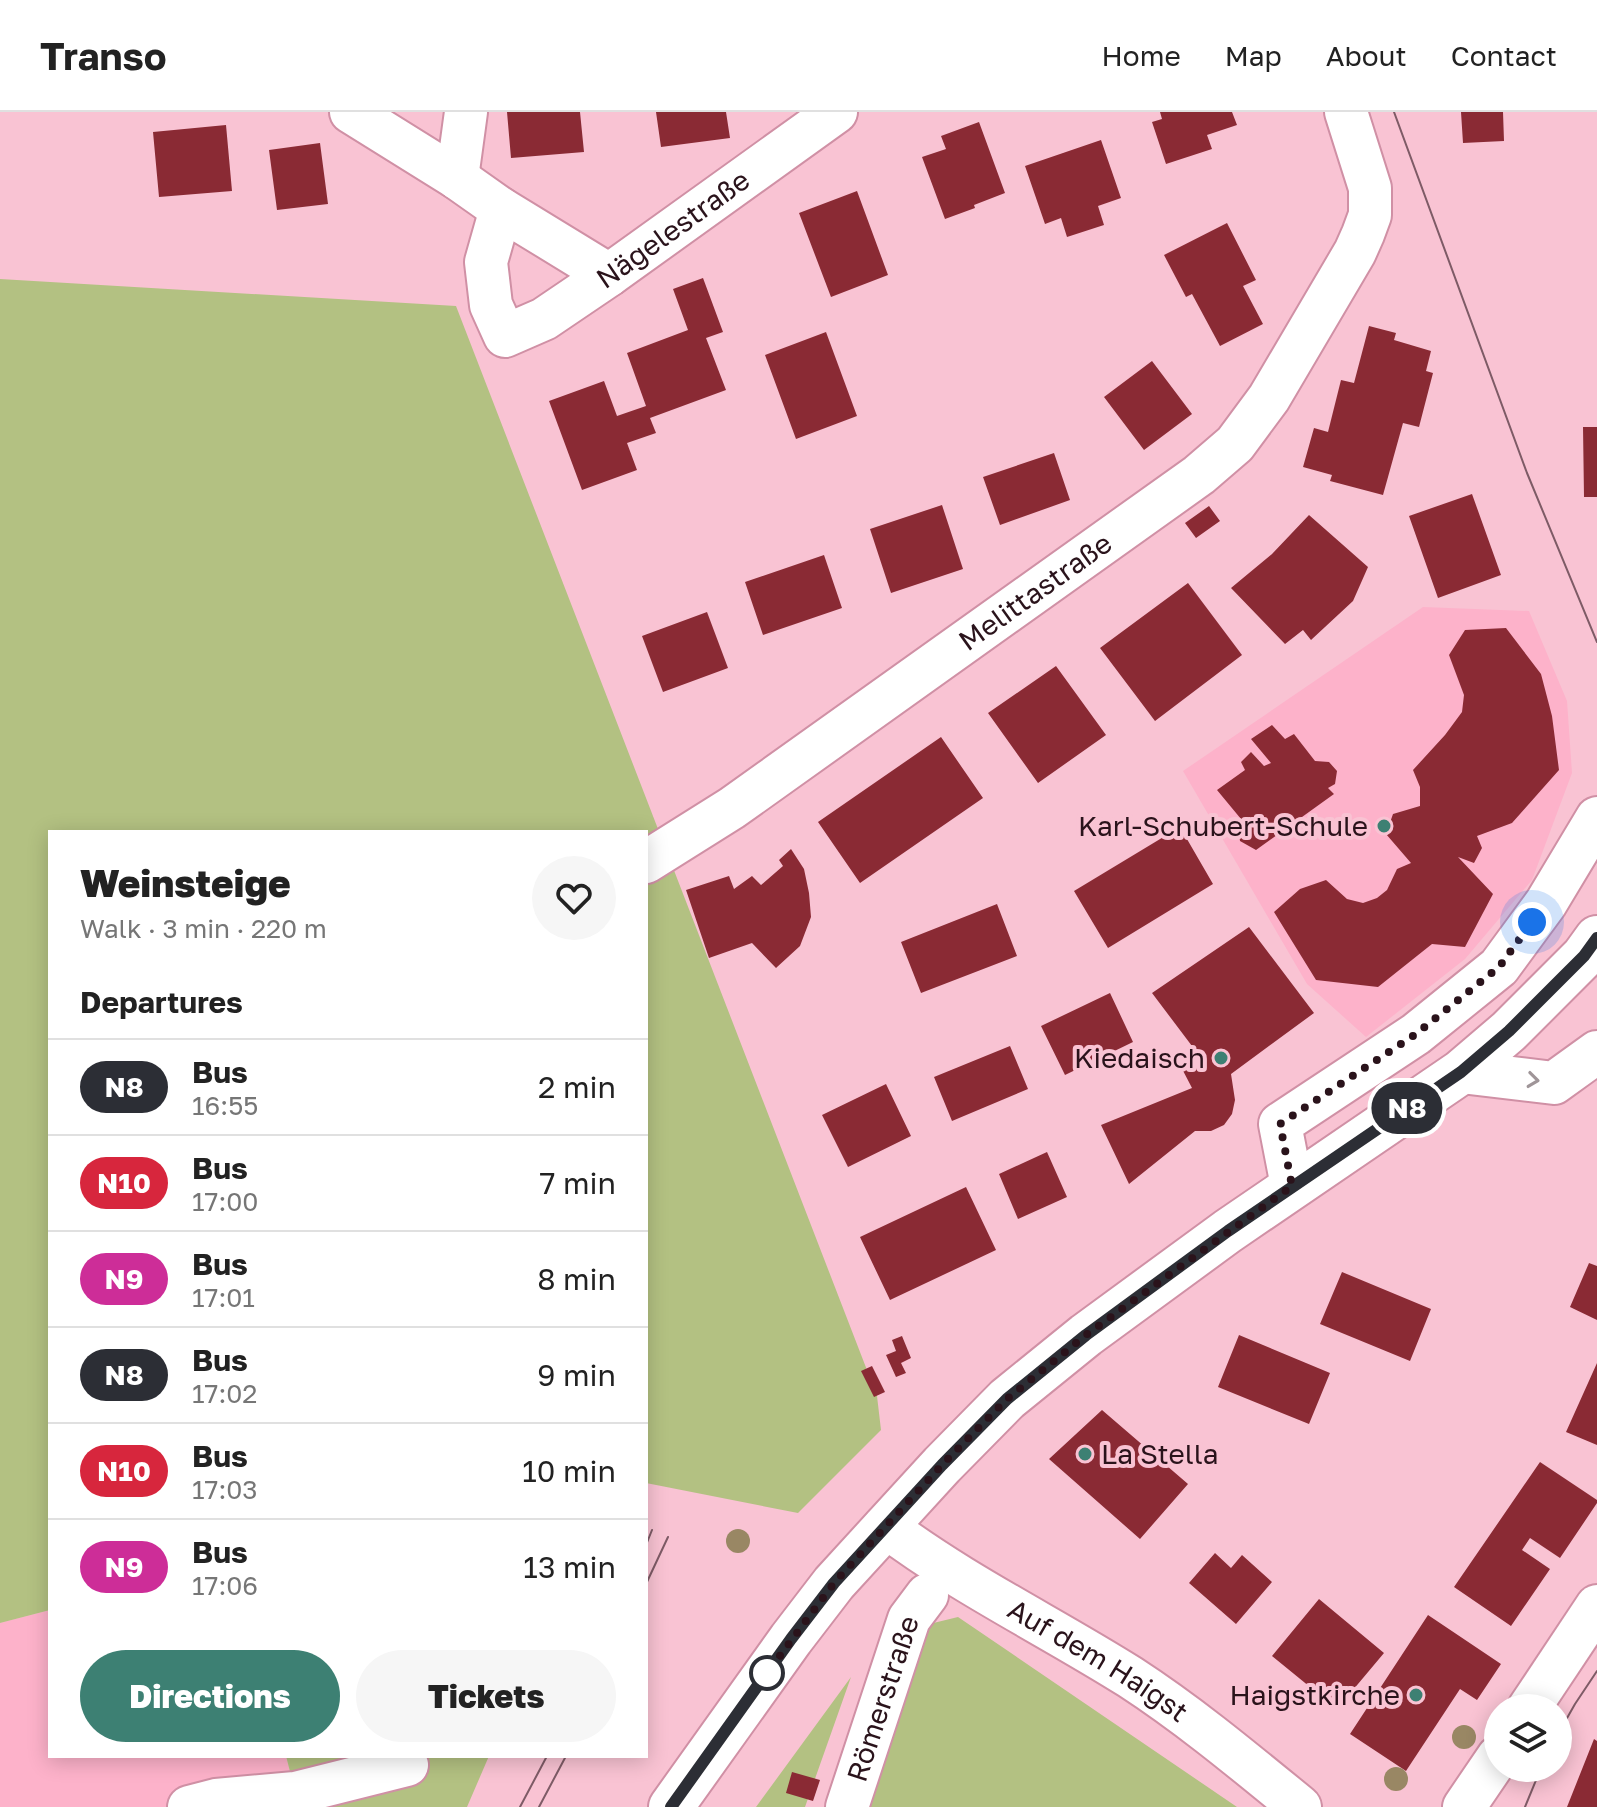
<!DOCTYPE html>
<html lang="en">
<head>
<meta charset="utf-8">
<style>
	:root { --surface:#fff; --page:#f6f6f6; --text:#222; --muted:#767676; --line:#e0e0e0; --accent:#3d8073 }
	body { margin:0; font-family:"Golos Text",sans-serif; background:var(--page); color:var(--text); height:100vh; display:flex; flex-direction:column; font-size:30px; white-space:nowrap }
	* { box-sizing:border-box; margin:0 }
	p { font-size:26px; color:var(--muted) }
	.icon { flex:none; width:44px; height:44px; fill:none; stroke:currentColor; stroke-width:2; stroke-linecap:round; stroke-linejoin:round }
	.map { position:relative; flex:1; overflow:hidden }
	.panel { position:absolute; left:48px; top:718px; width:600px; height:928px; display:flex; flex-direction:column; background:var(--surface); border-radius:0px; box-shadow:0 4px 20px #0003 }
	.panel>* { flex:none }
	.badge { padding:0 16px; border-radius:26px; font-size:28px; line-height:52px }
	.tools { position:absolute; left:1484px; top:1582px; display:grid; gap:16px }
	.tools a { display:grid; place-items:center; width:88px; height:88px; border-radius:50%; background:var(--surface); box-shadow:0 4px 20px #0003; font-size:40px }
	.you { position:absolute; width:40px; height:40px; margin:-20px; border:6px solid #fff; border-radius:50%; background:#1a73e8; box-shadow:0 0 0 12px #1a73e833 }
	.map>.badge { position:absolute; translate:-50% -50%; box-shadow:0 0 0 4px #fff }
	h2 { padding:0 32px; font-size:30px; line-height:72px }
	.round { display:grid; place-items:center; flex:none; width:84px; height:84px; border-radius:42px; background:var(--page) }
	.headline { display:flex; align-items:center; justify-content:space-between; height:136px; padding:0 32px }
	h1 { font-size:38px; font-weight:800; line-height:60px }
	.primary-button { display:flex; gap:16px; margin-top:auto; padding:16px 32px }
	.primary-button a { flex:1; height:92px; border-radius:48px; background:var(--accent); color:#fff; font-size:32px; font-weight:800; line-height:92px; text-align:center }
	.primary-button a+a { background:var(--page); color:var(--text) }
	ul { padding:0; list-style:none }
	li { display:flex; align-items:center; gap:24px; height:96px; padding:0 32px; border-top:2px solid var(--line) }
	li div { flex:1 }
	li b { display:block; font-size:30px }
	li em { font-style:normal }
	li .badge { min-width:88px; font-weight:700; text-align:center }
	header { display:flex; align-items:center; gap:48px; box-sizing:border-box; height:112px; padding:0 40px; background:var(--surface); border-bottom:2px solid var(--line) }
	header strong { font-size:38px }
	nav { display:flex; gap:44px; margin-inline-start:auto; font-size:28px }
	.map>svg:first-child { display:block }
	.built { fill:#fdb2ca }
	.green { fill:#b3c182 }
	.building { fill:#8a2a34 }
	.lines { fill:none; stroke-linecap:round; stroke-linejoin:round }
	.minor-casing { stroke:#d090a5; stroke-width:46 }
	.major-casing { stroke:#d090a5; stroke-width:48 }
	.minor { stroke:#fff; stroke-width:42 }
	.major { stroke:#fff; stroke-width:44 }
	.tram { stroke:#7e5b66; stroke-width:2 }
	.tree { fill:#998764 }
	.oneway { stroke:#9f9598 }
	.line-casing { stroke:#fff; stroke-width:18 }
	.line { stroke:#2c2e35; stroke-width:12 }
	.walk { stroke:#2a131b; stroke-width:8; stroke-dasharray:0 14.4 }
	.poi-dot { fill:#3d8073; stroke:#f9c3d3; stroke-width:3 }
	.stop-dot { fill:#fff; stroke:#2c2e35; stroke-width:4 }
	.labels { text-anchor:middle; stroke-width:8; stroke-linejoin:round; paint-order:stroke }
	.street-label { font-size:28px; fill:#2a131b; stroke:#f9c3d3 }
	.poi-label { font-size:28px; fill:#2a131b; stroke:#f9c3d3; text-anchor:end }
</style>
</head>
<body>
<header>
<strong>Transo</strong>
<nav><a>Home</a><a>Map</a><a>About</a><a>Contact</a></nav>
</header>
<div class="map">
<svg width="1597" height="1695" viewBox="0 0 1597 1695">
	<rect width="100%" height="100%" fill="#f9c3d3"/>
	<!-- built -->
	<path class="built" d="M 1423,495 L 1529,499 L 1567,589 L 1572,661 L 1532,768 L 1465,847 L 1366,925 L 1307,872 L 1183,659 Z
		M 50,1498 L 50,1644 L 286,1644 L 299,1695 L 0,1695 L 0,1511 Z"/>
	<!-- green -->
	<path class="green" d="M 0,167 L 456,194 L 877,1284 L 881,1318 L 798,1401 L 646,1371 L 646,720 L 50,720 L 50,1498 L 0,1511 Z
		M 958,1505 L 1237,1695 L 857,1695 L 913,1516 Z
		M 851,1565 L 805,1695 L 756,1695 Z
		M 286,1644 L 489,1644 L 467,1695 L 299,1695 Z"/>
	<!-- building -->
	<path class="building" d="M 507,0 L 580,0 L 584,40 L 511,46 Z
		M 656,0 L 726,0 L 730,26 L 661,35 Z
		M 1160,0 L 1232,0 L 1237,13 L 1207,23 L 1212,37 L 1166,52 L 1152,10 L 1162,7 Z
		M 1461,0 L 1503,0 L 1504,29 L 1463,31 Z
		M 979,10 L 1005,81 L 974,93 L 975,96 L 945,107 L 922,45 L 946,37 L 941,24 Z
		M 226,13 L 232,79 L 159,85 L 153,20 Z
		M 1101,28 L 1121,86 L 1098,94 L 1104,113 L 1067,125 L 1061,106 L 1045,112 L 1025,54 Z
		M 320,31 L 328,92 L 277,98 L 269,38 Z
		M 857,79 L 888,163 L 831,185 L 799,101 Z
		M 1227,111 L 1256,168 L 1243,174 L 1263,212 L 1220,234 L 1192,182 L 1186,185 L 1164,143 Z
		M 703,166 L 723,220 L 706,226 L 726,278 L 650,306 L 656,321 L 627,331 L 637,358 L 582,378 L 549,289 L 604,269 L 617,304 L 646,294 L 627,241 L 688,218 L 673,177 Z
		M 1369,214 L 1396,221 L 1394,228 L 1431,239 L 1426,259 L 1433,261 L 1419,315 L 1403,311 L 1383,383 L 1330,369 L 1332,363 L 1303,355 L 1314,316 L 1328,320 L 1341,268 L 1354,271 Z
		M 826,220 L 857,304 L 796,327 L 765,243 Z
		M 1152,249 L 1192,302 L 1144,338 L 1104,285 Z
		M 1583,315 L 1597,315 L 1597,385 L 1584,385 Z
		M 1054,341 L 1070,388 L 1000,413 L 983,365 Z
		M 1472,382 L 1501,463 L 1438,486 L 1409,404 Z
		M 942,393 L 963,457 L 891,481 L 870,417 Z
		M 1209,394 L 1220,409 L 1196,426 L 1185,411 Z
		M 1309,403 L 1368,455 L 1353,489 L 1311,528 L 1303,518 L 1285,532 L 1231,476 L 1272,442 Z
		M 824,443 L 842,496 L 763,523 L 745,470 Z
		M 1188,471 L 1242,543 L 1155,609 L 1100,536 Z
		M 707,500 L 728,556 L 663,580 L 642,524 Z
		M 1506,516 L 1541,562 L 1552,604 L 1559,658 L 1512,711 L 1477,724 L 1482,736 L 1474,751 L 1458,745 L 1493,782 L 1465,835 L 1432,832 L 1378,875 L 1316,868 L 1274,800 L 1300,777 L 1326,768 L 1347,787 L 1363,791 L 1377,786 L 1387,778 L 1397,757 L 1411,751 L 1386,722 L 1393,702 L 1420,694 L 1420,675 L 1413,658 L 1445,623 L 1462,600 L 1464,583 L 1449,543 L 1465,518 Z
		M 1056,554 L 1106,623 L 1038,671 L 988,601 Z
		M 1272,613 L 1285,627 L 1294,622 L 1315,649 L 1329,650 L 1337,659 L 1335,672 L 1328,676 L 1334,682 L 1256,738 L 1240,729 L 1238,714 L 1241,707 L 1217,678 L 1245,658 L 1241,650 L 1251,640 L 1264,654 L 1271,651 L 1251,627 Z
		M 941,625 L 983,686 L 860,771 L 818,710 Z
		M 1180,715 L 1213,772 L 1108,836 L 1074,779 Z
		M 791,737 L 804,757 L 809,781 L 811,805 L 800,834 L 776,856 L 752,831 L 709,846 L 686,778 L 729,764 L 734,777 L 752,764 L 761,773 L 783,754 L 779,748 Z
		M 997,792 L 1017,844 L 921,881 L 901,830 Z
		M 1249,815 L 1314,901 L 1231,962 L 1235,988 L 1232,1002 L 1224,1013 L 1211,1019 L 1195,1019 L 1129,1072 L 1101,1013 L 1192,976 L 1179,951 L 1198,942 L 1152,881 Z
		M 1110,881 L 1133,930 L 1065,963 L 1041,914 Z
		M 1010,934 L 1028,977 L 952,1009 L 934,965 Z
		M 886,972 L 911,1024 L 848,1055 L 822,1003 Z
		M 1047,1040 L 1067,1085 L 1018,1107 L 999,1062 Z
		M 966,1075 L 996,1138 L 890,1188 L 860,1125 Z
		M 1589,1151 L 1597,1154 L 1597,1208 L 1570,1195 Z
		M 1342,1160 L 1431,1197 L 1410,1249 L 1320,1212 Z
		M 1239,1223 L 1330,1261 L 1309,1312 L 1218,1275 Z
		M 902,1224 L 911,1246 L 901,1251 L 906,1261 L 896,1265 L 886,1243 L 896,1239 L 892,1228 Z
		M 1597,1251 L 1597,1333 L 1566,1320 Z
		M 872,1254 L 885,1280 L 874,1285 L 861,1259 Z
		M 1102,1298 L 1188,1372 L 1140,1427 L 1049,1347 Z
		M 1540,1350 L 1597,1388 L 1597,1391 L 1560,1446 L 1530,1426 L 1522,1438 L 1550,1457 L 1511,1514 L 1454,1475 Z
		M 1215,1441 L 1231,1456 L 1242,1443 L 1272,1470 L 1236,1512 L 1189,1471 Z
		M 1319,1487 L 1384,1541 L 1337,1597 L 1272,1544 Z
		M 1428,1503 L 1501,1552 L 1477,1588 L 1460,1577 L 1406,1659 L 1350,1622 Z
		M 1594,1627 L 1597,1629 L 1597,1695 L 1567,1695 Z
		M 792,1660 L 820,1668 L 813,1689 L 786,1681 Z"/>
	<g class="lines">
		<!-- minor casing -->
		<g class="minor-casing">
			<g id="minor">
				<path d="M 351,0 L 457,66 L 501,97 L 609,163"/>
				<path d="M 457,66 L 466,0"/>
				<path id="s1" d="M 501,97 L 486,150 L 491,193 L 505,224 L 544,207 L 609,163 L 836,0"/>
				<path id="s2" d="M 646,750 L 732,696 L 1199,363 L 1235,332 L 1269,286 L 1355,140 L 1363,122 L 1370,103 L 1370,76 L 1346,0"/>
				<path d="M 1461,960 L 1554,971 L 1597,940"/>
				<path d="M 1292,1074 L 1280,1012 L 1416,922 L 1499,855 L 1546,791 L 1597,706"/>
				<path id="s3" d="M 885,1414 C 962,1472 1049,1514 1130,1565 C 1190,1604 1245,1650 1300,1695"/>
				<path d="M 1529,1596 L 1597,1494"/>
				<path d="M 189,1695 L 216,1688 L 295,1681 L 407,1653"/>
				<path id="s4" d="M 847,1695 L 909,1507 L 927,1483"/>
				<path d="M 1464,1695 L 1498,1645"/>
			</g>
		</g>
		<!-- major casing -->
		<g class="major-casing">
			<path id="major" d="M 671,1695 L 791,1527 L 834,1471 L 942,1353 L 1007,1287 L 1086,1223 L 1228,1119 L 1461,960 L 1509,919 L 1584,844 L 1597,826"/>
		</g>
		<!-- minor -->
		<use href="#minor" class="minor"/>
		<!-- major -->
		<use href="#major" class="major"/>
		<!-- tram -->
		<path class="tram" d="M 1394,0 L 1527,361 L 1597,530
			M 646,1433 L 652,1418
			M 646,1472 L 668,1425
			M 1558,1622 L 1575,1592 L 1597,1559
			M 520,1695 L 547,1644
			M 539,1695 L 566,1644
			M 1525,1695 L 1541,1656"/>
	</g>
	<!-- trees -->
	<g class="tree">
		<circle cx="738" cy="1429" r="12"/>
		<circle cx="1464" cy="1625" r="12"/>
		<circle cx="1396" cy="1667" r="12"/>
	</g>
	<!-- one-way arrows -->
	<defs><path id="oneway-chevron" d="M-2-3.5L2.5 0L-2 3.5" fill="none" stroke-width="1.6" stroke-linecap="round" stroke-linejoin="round" transform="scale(2)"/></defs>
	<use class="oneway" href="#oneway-chevron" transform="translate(1533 968) rotate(7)"/>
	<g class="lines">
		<!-- line casing -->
		<g class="line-casing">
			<path id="line" d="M 671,1695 L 791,1527 L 834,1471 L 942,1353 L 1007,1287 L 1086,1223 L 1228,1119 L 1461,960 L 1509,919 L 1584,844 L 1597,826"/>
		</g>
		<!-- line -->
		<use href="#line" class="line"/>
		<!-- walk -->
		<path class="walk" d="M 767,1561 L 765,1564 L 834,1471 L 942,1353 L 1007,1287 L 1086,1223 L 1292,1074 L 1280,1012 L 1416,922 L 1499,855 L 1532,810"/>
	</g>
	<!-- markers -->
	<g class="poi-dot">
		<circle cx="1384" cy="714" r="8"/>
		<circle cx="1221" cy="946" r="8"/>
		<circle cx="1085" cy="1342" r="8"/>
		<circle cx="1416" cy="1583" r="8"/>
	</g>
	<circle class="stop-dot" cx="767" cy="1561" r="16"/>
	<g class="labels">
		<!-- street labels -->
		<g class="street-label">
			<text dy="10" stroke="none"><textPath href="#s1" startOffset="332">Nägelestraße</textPath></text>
			<text dy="10" stroke="none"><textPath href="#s2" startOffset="474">Melittastraße</textPath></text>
			<text dy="10" stroke="none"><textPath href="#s3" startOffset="252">Auf dem Haigst</textPath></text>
			<text dy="10" stroke="none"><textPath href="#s4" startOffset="114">Römerstraße</textPath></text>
		</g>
		<!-- poi labels -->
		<g class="poi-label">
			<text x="1368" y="724">Karl-Schubert-Schule</text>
			<text x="1205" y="956">Kiedaisch</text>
			<text x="1101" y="1352" text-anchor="start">La Stella</text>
			<text x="1400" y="1593">Haigstkirche</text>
		</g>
	</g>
</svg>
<div class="tools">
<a><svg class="icon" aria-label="layers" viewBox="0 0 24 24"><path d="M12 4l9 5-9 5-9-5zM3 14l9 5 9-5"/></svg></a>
</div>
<div class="you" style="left:1532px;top:810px"></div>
<b class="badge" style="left:1407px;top:996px;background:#2c2e35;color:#fff">N8</b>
<section class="panel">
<div class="headline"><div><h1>Weinsteige</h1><p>Walk · 3 min · 220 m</p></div><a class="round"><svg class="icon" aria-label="heart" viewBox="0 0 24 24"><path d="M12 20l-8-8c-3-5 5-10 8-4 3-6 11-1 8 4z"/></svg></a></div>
<h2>Departures</h2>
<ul>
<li><span class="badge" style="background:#2c2e35;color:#fff">N8</span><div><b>Bus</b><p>16:55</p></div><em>2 min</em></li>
<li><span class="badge" style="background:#d7263d;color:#fff">N10</span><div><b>Bus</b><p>17:00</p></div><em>7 min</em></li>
<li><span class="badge" style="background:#cd2d98;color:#fff">N9</span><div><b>Bus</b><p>17:01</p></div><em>8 min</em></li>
<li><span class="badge" style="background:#2c2e35;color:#fff">N8</span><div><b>Bus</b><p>17:02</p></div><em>9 min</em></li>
<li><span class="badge" style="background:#d7263d;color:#fff">N10</span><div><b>Bus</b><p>17:03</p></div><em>10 min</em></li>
<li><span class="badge" style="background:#cd2d98;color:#fff">N9</span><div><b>Bus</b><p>17:06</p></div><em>13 min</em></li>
</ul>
<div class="primary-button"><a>Directions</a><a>Tickets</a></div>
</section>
</div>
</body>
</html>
